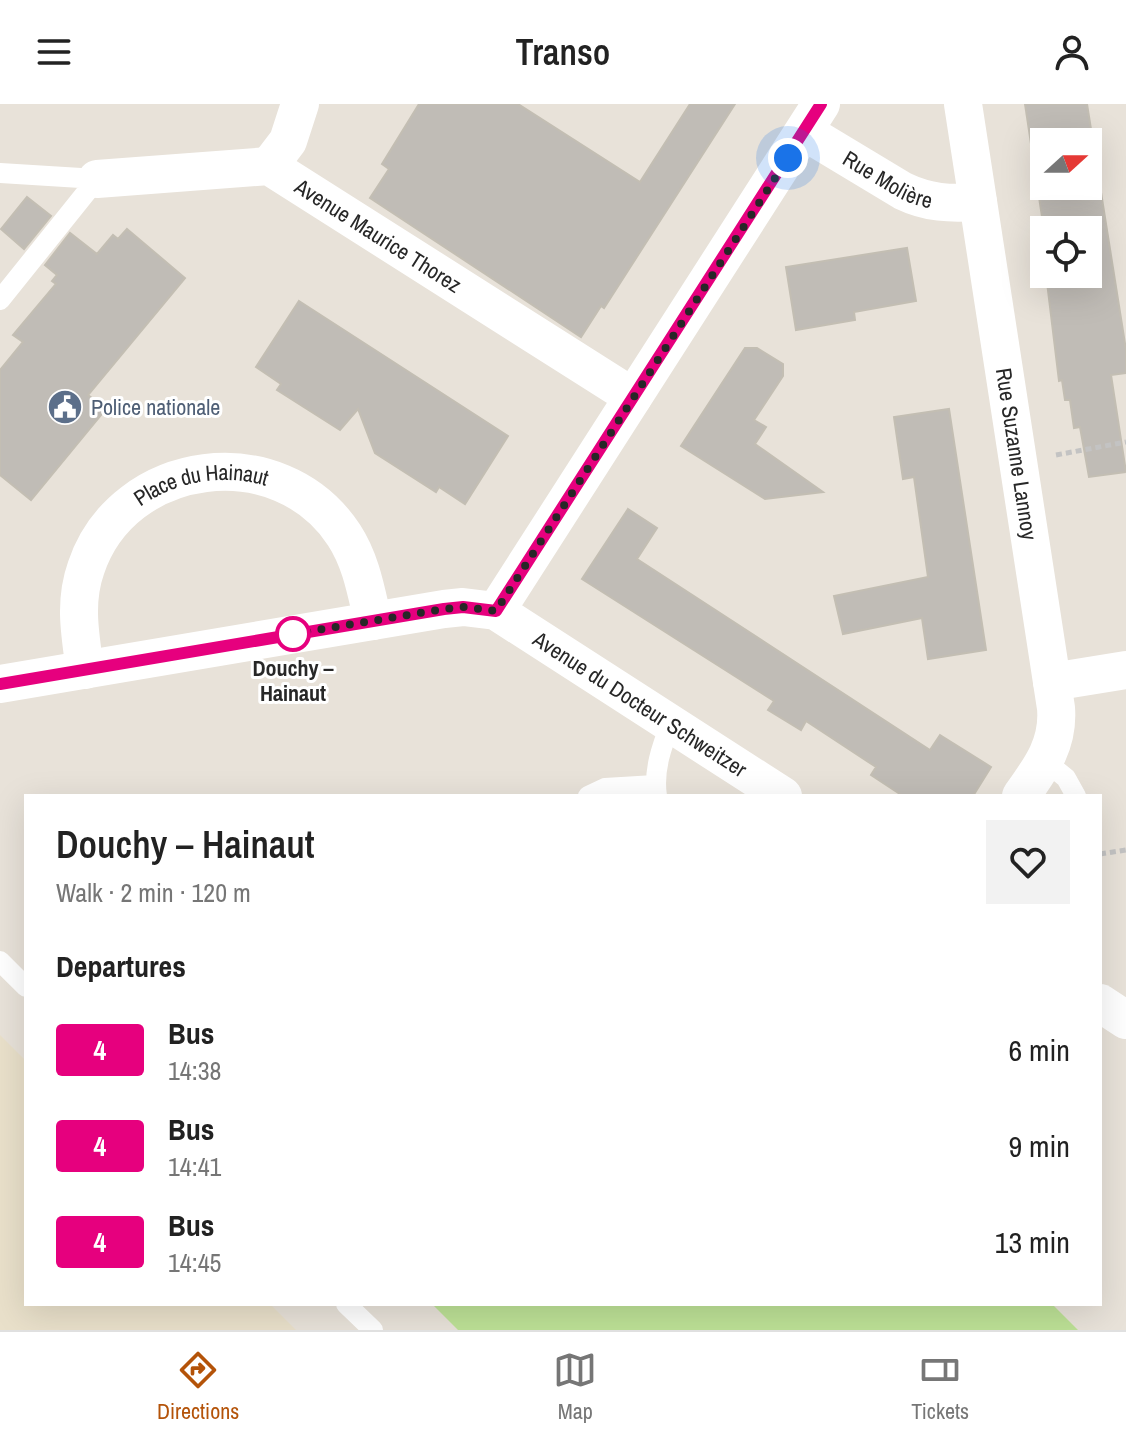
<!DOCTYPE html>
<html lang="en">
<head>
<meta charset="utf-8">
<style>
	:root { --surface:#fff; --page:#f2f2f2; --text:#222; --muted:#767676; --line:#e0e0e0; --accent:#b45309 }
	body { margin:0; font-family:"Archivo Narrow",sans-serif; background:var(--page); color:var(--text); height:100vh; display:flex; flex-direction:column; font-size:30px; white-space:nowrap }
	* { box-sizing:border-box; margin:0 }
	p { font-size:26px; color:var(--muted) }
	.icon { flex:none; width:44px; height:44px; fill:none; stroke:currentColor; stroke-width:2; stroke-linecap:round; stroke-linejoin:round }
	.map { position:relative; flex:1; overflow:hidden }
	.sheet { position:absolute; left:24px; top:690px; width:1078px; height:512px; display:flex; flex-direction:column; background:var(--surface); border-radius:0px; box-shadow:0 8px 32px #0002 }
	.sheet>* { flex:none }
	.badge { padding:0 16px; border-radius:6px; font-size:28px; line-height:52px }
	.needle { width:52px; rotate:69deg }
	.buttons { position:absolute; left:1030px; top:24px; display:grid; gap:16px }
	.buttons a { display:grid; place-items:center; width:72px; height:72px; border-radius:0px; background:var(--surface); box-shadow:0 8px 32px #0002; font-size:40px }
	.you { position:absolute; width:40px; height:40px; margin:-20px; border:6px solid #fff; border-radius:50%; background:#1a73e8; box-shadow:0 0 0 12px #1a73e833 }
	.map>.badge { position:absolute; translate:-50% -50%; box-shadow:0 0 0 4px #fff }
	h2 { padding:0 32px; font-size:30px; line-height:72px }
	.round { display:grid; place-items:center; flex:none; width:84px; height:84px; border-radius:0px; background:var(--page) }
	.headline { display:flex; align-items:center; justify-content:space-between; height:136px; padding:0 32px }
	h1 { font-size:38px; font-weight:600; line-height:60px }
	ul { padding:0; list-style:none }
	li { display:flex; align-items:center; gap:24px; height:96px; padding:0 32px }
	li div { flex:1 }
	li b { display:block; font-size:30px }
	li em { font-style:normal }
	li .badge { min-width:88px; font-weight:700; text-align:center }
	header { display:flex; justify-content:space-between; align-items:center; height:104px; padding:0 32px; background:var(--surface); font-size:36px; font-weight:600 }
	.tabs { display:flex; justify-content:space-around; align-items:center; height:112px; border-top:2px solid var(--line); background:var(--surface); font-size:22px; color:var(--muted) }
	.tabs a { display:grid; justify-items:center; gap:4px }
	.tabs .active { color:var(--accent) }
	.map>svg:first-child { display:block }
	.education { fill:#e9e0ca }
	.pitch { fill:#bde196 }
	.building { fill:#c0bcb6; stroke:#c3beb3; stroke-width:2; fill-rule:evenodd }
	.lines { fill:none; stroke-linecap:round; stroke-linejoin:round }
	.path { stroke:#c3c3c3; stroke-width:5; stroke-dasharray:6 4; stroke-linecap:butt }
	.lane { stroke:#fff; stroke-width:20 }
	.street { stroke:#fff; stroke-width:38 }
	.line-casing { stroke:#fff; stroke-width:18 }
	.line { stroke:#e6007e; stroke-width:12 }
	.walk { stroke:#272727; stroke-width:8; stroke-dasharray:0 14.4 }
	.stop-dot { fill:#fff; stroke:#e6007e; stroke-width:4 }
	.labels { text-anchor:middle; stroke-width:6; stroke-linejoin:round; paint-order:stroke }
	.street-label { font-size:22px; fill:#272727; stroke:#fff }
	.service-label { font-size:22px; fill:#4e5e75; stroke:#fff; text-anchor:start }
	.stop-label { font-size:22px; font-weight:bold; fill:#272727; stroke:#fff }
</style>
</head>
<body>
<header><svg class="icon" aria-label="menu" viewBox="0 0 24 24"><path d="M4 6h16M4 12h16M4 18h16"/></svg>Transo<svg class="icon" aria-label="person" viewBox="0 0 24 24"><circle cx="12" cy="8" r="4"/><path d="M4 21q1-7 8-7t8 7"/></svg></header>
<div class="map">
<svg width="1126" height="1226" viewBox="0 0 1126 1226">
	<rect width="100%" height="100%" fill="#e8e2d9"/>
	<!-- education -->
	<path class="education" d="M 0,931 L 26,957 L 26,1200 L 270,1200 L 296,1226 L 0,1226 Z"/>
	<!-- pitch -->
	<path class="pitch" d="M 432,1200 L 1052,1200 L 1078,1226 L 458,1226 Z"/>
	<!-- building -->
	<path class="building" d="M 419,0 L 518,0 L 640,78 L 690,0 L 735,0 L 604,204 L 601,202 L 581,233 L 370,94 L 389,65 L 382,60 Z
		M 1025,0 L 1087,0 L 1126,246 L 1126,269 L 1111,271 L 1126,368 L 1089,373 L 1080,323 L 1074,324 L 1070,296 L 1065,296 L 1062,276 L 1059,277 L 1046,170 L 1088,170 L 1088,126 L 1044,126 ZM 1044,38 L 1088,38 L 1088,82 L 1044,82 Z
		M 27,93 L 51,112 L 24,145 L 1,125 Z
		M 127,125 L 185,174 L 88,291 L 106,305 L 31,396 L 0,371 L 0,266 L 23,238 L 13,231 L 56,180 L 52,177 L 57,171 L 45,161 L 70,129 L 97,150 L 113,131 L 118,135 Z
		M 907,144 L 916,197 L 854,208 L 855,216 L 796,226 L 786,163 Z
		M 299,197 L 508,332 L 465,400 L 439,383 L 436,388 L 375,349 L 358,305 L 340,326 L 277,286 L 281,280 L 256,263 Z
		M 745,244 L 757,244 L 783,260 L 783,272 L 754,316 L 766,323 L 755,340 L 823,388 L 765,395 L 681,342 Z
		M 949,305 L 986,546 L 928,555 L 922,514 L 843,530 L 834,492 L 928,473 L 914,373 L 903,375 L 894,313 Z
		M 628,405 L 657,424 L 637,455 L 930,646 L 940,631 L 991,663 L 973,692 L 903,692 L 871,671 L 876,663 L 806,617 L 801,626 L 768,606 L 774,597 L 582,475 Z"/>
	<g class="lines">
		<!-- path -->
		<path class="path" d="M 1056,351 L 1126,338
			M 1100,750 L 1126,746"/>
		<!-- lane -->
		<path class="lane" d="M 0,69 L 97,75 L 0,196
			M 1045,657 L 1066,674 L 1076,692
			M 588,692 L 605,684 L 655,681
			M 657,692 C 653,666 662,642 671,618
			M 0,857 L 26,883
			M 346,1200 L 373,1226"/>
		<!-- street -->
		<g class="street">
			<path id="s1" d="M 963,0 L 1056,604 C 1059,640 1041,664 1021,692"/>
			<path id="s2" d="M 805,28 L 903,87 C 928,99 950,100 978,98"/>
			<path d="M 269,62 L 288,37 L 300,0"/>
			<path id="s3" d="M 97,75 L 269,62 L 633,293"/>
			<path d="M 496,507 L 821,0"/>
			<path id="s4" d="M 85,566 C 80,530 74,498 86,464 C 123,353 280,333 344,431 C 361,457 366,487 373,517"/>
			<path d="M 1052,578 L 1126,566"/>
			<path id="s5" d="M 0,580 L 444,505 L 463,503 L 496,507 L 783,692"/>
			<path d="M 1100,899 L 1126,916"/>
		</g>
	</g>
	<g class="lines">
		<!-- line casing -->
		<g class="line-casing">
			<path id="line" d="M 0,580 L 444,505 L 463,503 L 496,507 L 821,0"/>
		</g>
		<!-- line -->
		<use href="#line" class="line"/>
		<!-- walk -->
		<path class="walk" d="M 293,530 L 444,505 L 463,503 L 496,507 L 788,54"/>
	</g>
	<!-- icons -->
	<defs>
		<g id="civic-disc" transform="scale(1.8)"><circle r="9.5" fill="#5c6f8a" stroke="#fff"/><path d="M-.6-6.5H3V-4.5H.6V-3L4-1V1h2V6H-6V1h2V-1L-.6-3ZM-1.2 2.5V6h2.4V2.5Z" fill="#fff"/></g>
	</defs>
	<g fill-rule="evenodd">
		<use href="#civic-disc" x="65" y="303"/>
	</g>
	<!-- markers -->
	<circle class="stop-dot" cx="293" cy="530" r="16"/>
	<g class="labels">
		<!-- street labels -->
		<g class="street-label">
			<text dy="8" stroke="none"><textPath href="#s2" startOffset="96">Rue Molière</textPath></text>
			<text dy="8" stroke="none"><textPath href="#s3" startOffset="302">Avenue Maurice Thorez</textPath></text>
			<text dy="8" stroke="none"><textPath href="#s1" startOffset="354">Rue Suzanne Lannoy</textPath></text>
			<text dy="8" stroke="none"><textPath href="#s4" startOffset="258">Place du Hainaut</textPath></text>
			<text dy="8" stroke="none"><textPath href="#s5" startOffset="674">Avenue du Docteur Schweitzer</textPath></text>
		</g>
		<!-- service labels -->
		<g class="service-label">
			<text x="91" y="311">Police nationale</text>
		</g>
		<!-- stop labels -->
		<g class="stop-label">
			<text x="293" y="572">Douchy –<tspan x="293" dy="25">Hainaut</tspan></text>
		</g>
	</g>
</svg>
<div class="buttons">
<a><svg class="needle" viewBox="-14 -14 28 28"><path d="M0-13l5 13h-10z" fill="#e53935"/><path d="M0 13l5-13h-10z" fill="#767676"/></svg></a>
<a><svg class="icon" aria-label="locate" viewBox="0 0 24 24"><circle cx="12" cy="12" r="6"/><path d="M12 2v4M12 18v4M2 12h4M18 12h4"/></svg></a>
</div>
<div class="you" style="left:788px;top:54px"></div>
<section class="sheet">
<div class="headline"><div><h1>Douchy – Hainaut</h1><p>Walk · 2 min · 120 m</p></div><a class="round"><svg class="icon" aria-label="heart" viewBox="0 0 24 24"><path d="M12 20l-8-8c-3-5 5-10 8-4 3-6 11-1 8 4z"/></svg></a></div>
<h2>Departures</h2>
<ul>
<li><span class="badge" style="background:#e6007e;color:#fff">4</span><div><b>Bus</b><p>14:38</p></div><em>6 min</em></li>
<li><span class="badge" style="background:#e6007e;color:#fff">4</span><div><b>Bus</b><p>14:41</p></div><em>9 min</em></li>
<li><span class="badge" style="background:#e6007e;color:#fff">4</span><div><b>Bus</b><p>14:45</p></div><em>13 min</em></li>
</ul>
</section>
</div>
<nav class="tabs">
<a class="active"><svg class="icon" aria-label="directions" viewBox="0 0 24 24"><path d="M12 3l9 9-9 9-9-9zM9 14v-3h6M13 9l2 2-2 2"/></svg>Directions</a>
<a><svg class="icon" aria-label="map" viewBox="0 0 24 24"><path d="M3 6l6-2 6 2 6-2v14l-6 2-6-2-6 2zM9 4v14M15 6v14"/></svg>Map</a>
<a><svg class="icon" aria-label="tickets" viewBox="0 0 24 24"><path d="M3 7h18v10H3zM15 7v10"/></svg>Tickets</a>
</nav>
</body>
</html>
